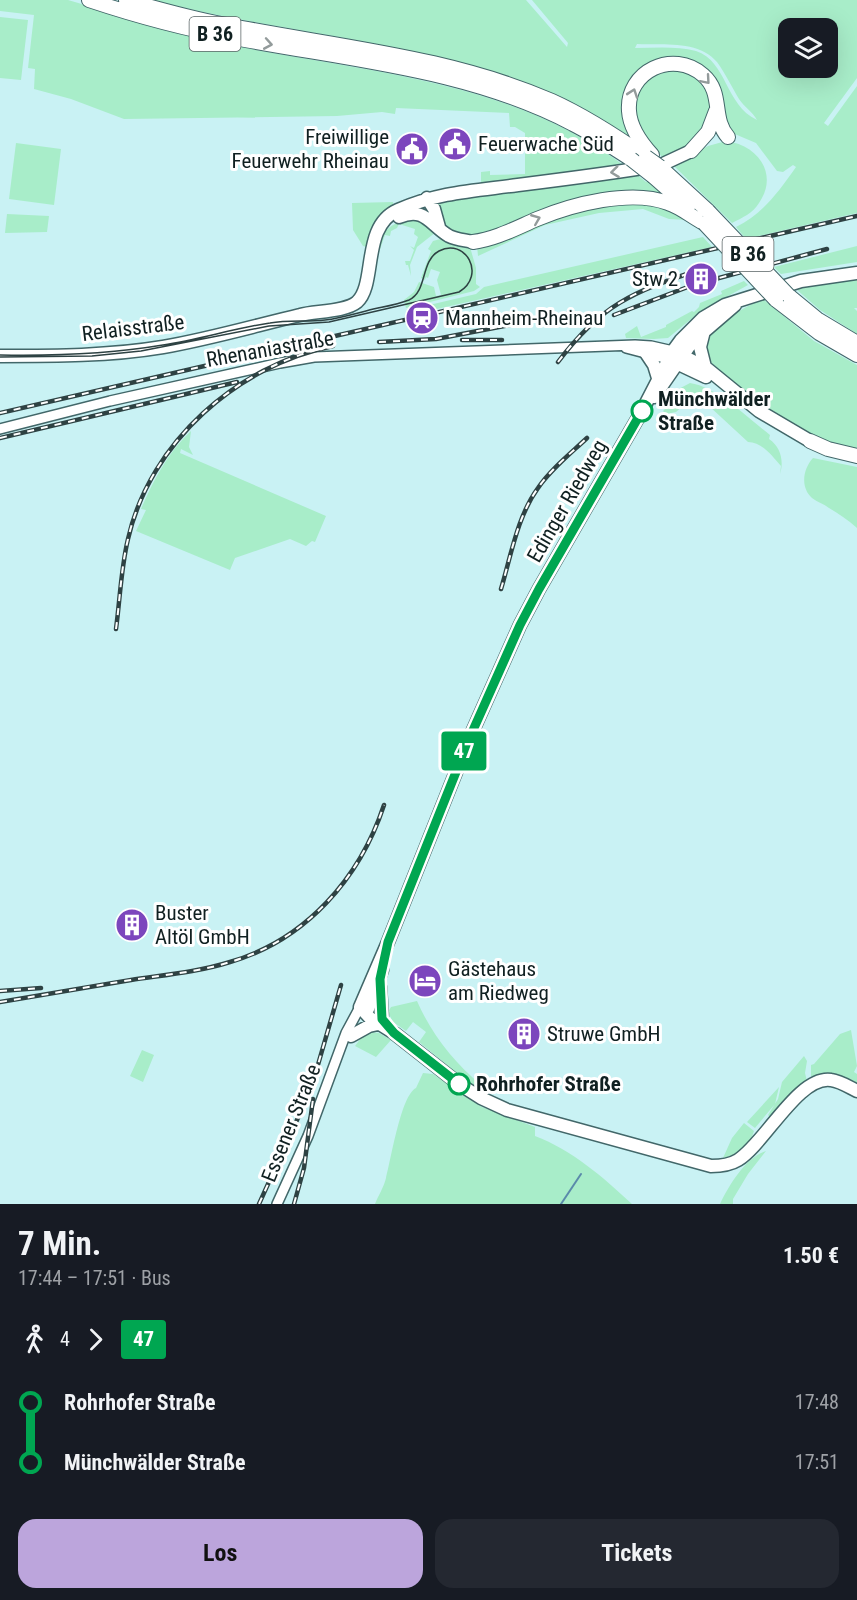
<!DOCTYPE html>
<html lang="de">
<head>
<meta charset="utf-8">
<style>
	:root { --surface:#171b24; --page:#242831; --text:#f1f3f6; --muted:#9ea1a6; --accent:#bca5dc }
	body { margin:0; font-family:"Roboto Condensed",sans-serif; background:var(--page); color:var(--text); height:100vh; display:flex; flex-direction:column; font-size:22px; white-space:nowrap }
	* { box-sizing:border-box; margin:0 }
	p { font-size:20px; color:var(--muted) }
	.icon { flex:none; width:33px; height:33px; fill:none; stroke:currentColor; stroke-width:2; stroke-linecap:round; stroke-linejoin:round }
	.map { position:relative; height:1204px; overflow:hidden }
	.sheet { display:flex; flex-direction:column; background:var(--surface); flex:1 }
	.sheet>* { flex:none }
	.badge { padding:0 12px; border-radius:4px; font-size:21px; line-height:39px }
	.controls { position:absolute; left:778px; top:18px; display:grid; gap:12px }
	.controls a { display:grid; place-items:center; width:60px; height:60px; border-radius:12px; background:var(--surface); box-shadow:0 6px 24px #0002; font-size:30px }
	.map>.badge { position:absolute; translate:-50% -50%; box-shadow:0 0 0 3px #fff }
	.legs { display:flex; align-items:center; gap:9px; height:66px; padding:0 18px; font-size:20px }
	.legs p { margin-inline-start:auto }
	.headline { display:flex; align-items:center; justify-content:space-between; height:102px; padding:0 18px }
	h1 { font-size:33px; font-weight:700; line-height:45px }
	.primary-button { display:flex; gap:12px; margin-top:auto; padding:12px 18px }
	.primary-button a { flex:1; height:69px; border-radius:18px; background:var(--accent); color:#111; font-size:24px; font-weight:700; line-height:69px; text-align:center }
	.primary-button a+a { background:var(--page); color:var(--text) }
	ul { padding:0 18px; list-style:none }
	li { display:flex; align-items:center; gap:21px; height:60px; font-size:22px }
	li i { display:grid; place-items:center; width:9px; height:100%; margin:0 8px; background:currentColor }
	li i::after { content:''; width:15px; height:15px; margin:-8px; border:4px solid; border-radius:50%; background:var(--surface) }
	li p { margin-inline-start:auto }
	li:first-child i { background:linear-gradient(#0000 50%,currentColor 0) }
	li:last-child i { background:linear-gradient(currentColor 50%,#0000 0) }
	.map>svg:first-child { display:block }
	.green { fill:#a8edc9; fill-rule:evenodd }
	.lines { fill:none; stroke-linecap:round; stroke-linejoin:round }
	.stream { stroke:#5a8aaa; stroke-width:2 }
	.minor-casing { stroke:#426769; stroke-width:12 }
	.major-casing { stroke:#426769; stroke-width:15 }
	.highway-casing { stroke:#426769; stroke-width:16 }
	.minor { stroke:#fff; stroke-width:9 }
	.major { stroke:#fff; stroke-width:12 }
	.highway { stroke:#fff; stroke-width:14 }
	.tram { stroke:#2e4243; stroke-width:1.5 }
	.rail-casing { stroke:#2e4243; stroke-width:4.5 }
	.rail { stroke:#fff; stroke-width:2; stroke-dasharray:7; stroke-linecap:butt }
	.highway-bridge-casing { stroke:#426769; stroke-width:16; stroke-linecap:butt }
	.highway-bridge { stroke:#fff; stroke-width:14 }
	.oneway { stroke:#939b9b }
	.line-1-casing { stroke:#fff; stroke-width:14 }
	.line-1 { stroke:#00a651; stroke-width:9 }
	.stop-1-dot { fill:#fff; stroke:#00a651; stroke-width:3 }
	.labels { text-anchor:middle; stroke-width:6; stroke-linejoin:round; paint-order:stroke }
	.shield { fill:#fff; stroke:#586364; stroke-width:1.5 }
	.shield-label { font-size:20px; font-weight:bold; fill:#102021 }
	.poi-label { font-size:21px; fill:#102021; stroke:#fff; text-anchor:start }
	.street-label { font-size:21px; fill:#102021; stroke:#fff }
	.stop-label { font-size:21px; font-weight:bold; fill:#102021; stroke:#fff; text-anchor:start }
</style>
</head>
<body>
<div class="map">
<svg width="857" height="1204" viewBox="0 0 857 1204">
	<rect width="100%" height="100%" fill="#c9f2f4"/>
	<!-- green -->
	<path class="green" d="M 0,0 C 19,0 50,0 68,0 C 84,4 100,11 116,16 C 151,26 186,35 222,43 C 358,72 511,78 626,167 L 481,184 L 481,172 L 490,171 L 490,175 L 525,174 L 525,133 L 515,127 L 510,127 L 509,113 L 396,108 L 395,114 L 382,112 L 337,116 L 124,119 L 71,99 L 34,89 L 35,69 L 28,68 L 34,15 L 0,11 Z
		M 152,0 L 526,0 L 567,47 L 568,43 L 532,0 L 857,0 L 857,78 L 824,123 L 828,126 L 857,86 L 857,213 L 746,239 L 736,227 C 763,214 779,191 796,167 L 793,165 L 783,172 L 777,171 L 756,143 L 730,132 L 722,109 L 689,61 L 635,76 L 631,138 C 606,121 580,105 552,94 C 422,40 287,35 152,0 ZM 789,28 L 828,28 L 828,68 L 789,68 ZM 637,44 C 662,45 699,40 717,62 C 725,73 732,87 739,99 C 744,107 753,112 757,120 C 725,105 727,61 696,51 C 677,46 655,48 635,48 Z
		M 0,17 L 28,20 L 21,80 L 0,78 Z
		M 675,68 C 705,77 706,84 712,113 L 696,142 L 665,160 L 640,133 L 633,108 L 637,89 L 652,73 Z
		M 726,141 C 758,145 779,174 759,203 C 753,213 742,218 732,223 L 673,165 L 708,146 Z
		M 16,143 L 61,149 L 54,205 L 9,199 Z
		M 635,173 L 646,182 L 648,181 L 664,196 L 640,192 L 490,237 L 454,234 L 441,223 L 434,201 Z
		M 634,201 L 669,206 L 687,220 L 669,219 L 643,209 L 599,213 L 545,225 L 478,256 L 477,246 C 528,225 579,206 634,201 Z
		M 393,202 L 394,208 L 367,247 L 363,246 L 353,230 L 352,203 Z
		M 7,214 L 49,216 L 47,232 L 5,233 Z
		M 417,216 L 436,232 L 417,247 L 410,265 L 411,276 L 408,265 L 406,265 L 405,261 L 410,261 L 414,250 L 410,246 L 414,248 L 418,237 L 414,234 L 415,229 L 399,224 L 397,228 L 391,231 L 390,236 L 385,235 L 377,258 L 376,256 C 378,229 394,222 417,216 Z
		M 703,237 L 712,247 L 419,313 L 420,309 L 425,306 L 476,294 L 484,287 Z
		M 444,238 L 470,247 L 476,268 L 476,284 L 480,287 L 474,291 L 406,308 L 404,300 L 414,292 L 419,282 L 434,287 L 436,296 L 441,295 L 437,280 L 440,272 L 431,269 L 428,278 L 426,277 L 425,280 L 421,278 L 431,251 L 428,249 L 433,241 Z
		M 857,246 L 857,262 L 781,274 L 774,267 Z
		M 857,279 L 857,308 L 854,308 L 857,311 L 857,334 L 820,310 L 796,289 Z
		M 744,281 L 748,285 L 701,311 L 668,338 L 654,339 L 626,338 L 625,334 L 637,326 L 641,337 L 666,327 L 666,325 L 692,311 L 694,312 L 699,307 L 700,303 L 722,294 L 721,291 Z
		M 763,299 L 814,341 L 857,365 L 857,451 L 825,442 L 791,425 L 741,389 L 705,357 L 705,337 C 723,320 740,309 763,299 Z
		M 690,383 C 717,387 748,418 770,435 L 769,439 C 781,447 784,461 780,474 L 781,466 C 772,456 762,442 748,442 L 709,406 L 705,409 L 693,397 L 676,412 L 666,414 L 663,411 L 667,407 L 665,402 L 673,392 Z
		M 191,431 L 189,447 L 193,455 L 181,449 L 180,453 L 326,516 L 315,542 L 312,541 L 306,546 L 290,539 L 235,558 L 230,570 L 136,531 L 146,510 L 141,509 C 153,481 168,452 191,431 Z
		M 813,458 L 857,467 L 857,528 C 848,520 839,514 829,508 C 824,504 817,502 812,498 C 800,487 803,469 813,458 Z
		M 417,1001 C 432,1035 453,1061 481,1085 L 480,1087 L 476,1087 L 468,1082 L 419,1042 L 426,1032 L 413,1022 L 406,1031 L 393,1022 L 388,1012 L 391,1007 Z
		M 851,1030 L 857,1066 L 854,1072 L 857,1074 L 857,1087 L 811,1076 L 811,1065 L 814,1064 L 840,1034 Z
		M 371,1032 L 379,1033 L 391,1040 L 376,1057 L 355,1046 L 361,1038 Z
		M 142,1050 L 154,1055 L 143,1082 L 130,1076 Z
		M 804,1056 L 807,1061 L 805,1073 L 807,1081 L 770,1117 L 768,1115 L 778,1099 L 782,1082 Z
		M 423,1073 L 433,1074 L 482,1107 L 535,1127 L 535,1136 C 572,1150 603,1177 632,1204 L 375,1204 C 378,1196 384,1187 386,1178 C 391,1160 401,1095 416,1088 Z
		M 779,1087 L 775,1104 L 755,1128 L 747,1122 Z
		M 744,1123 L 754,1131 C 750,1146 737,1155 723,1158 L 732,1138 Z
		M 766,1151 L 748,1174 L 733,1199 L 733,1204 L 720,1204 C 729,1185 746,1157 766,1151 Z"/>
	<g class="lines">
		<!-- stream -->
		<path class="stream" d="M 561,1204 L 581,1174"/>
		<!-- minor casing -->
		<g class="minor-casing">
			<path id="minor" d="M 626,348 L 668,359
				M 0,429 L 110,401 L 280,363 L 314,357 L 635,345 L 651,346 L 673,351
				M 277,1204 L 308,1136 L 346,1033 L 360,1007"/>
		</g>
		<!-- major casing -->
		<g class="major-casing">
			<path id="major" d="M 427,198 L 434,209 L 439,227
				M 399,217 C 425,206 430,225 449,236 C 457,240 465,240 473,242
				M 704,331 L 700,347 L 705,367
				M 673,351 L 705,367 L 759,411 L 810,441
				M 646,353 L 654,365 L 658,378
				M 0,356 C 55,356 109,356 163,347 C 209,339 254,326 300,315 C 315,311 345,312 357,302 C 377,284 361,226 398,210 C 440,192 473,191 518,185 C 566,179 614,173 661,165 L 691,151
				M 670,360 L 706,377
				M 654,397 L 692,342 L 735,305
				M 380,987 L 382,1019
				M 360,1007 L 388,942 L 470,737 L 520,625 L 539,589 L 642,411 L 673,351 L 681,340 L 703,318 L 725,305 L 801,281 L 857,273
				M 360,1007 L 370,1018 L 394,1033 L 459,1084 L 481,1098 L 507,1110 L 711,1166 C 720,1166 730,1165 738,1160 C 765,1143 799,1075 831,1080 C 840,1081 849,1087 857,1091
				M 368,1009 L 382,970
				M 351,1036 L 369,1026 L 378,1024"/>
		</g>
		<!-- highway casing -->
		<g class="highway-casing">
			<path id="highway" d="M 89,0 C 137,16 185,29 235,38 C 348,60 469,69 573,124 C 593,134 612,147 631,159
				M 126,0 C 161,10 196,20 232,26 C 339,47 451,57 552,101 C 585,116 616,136 646,157
				M 691,151 L 708,132 L 716,111
				M 652,155 C 641,143 630,128 629,111 C 626,71 673,49 703,75 C 724,93 711,118 728,137
				M 660,167 L 708,211
				M 654,177 L 688,207
				M 473,242 C 496,239 516,228 537,219 C 573,204 631,189 668,203 C 681,207 692,217 704,223
				M 789,296 L 817,319 L 857,343
				M 776,300 L 819,333 L 857,355
				M 810,441 L 828,449 L 857,456"/>
		</g>
		<!-- minor -->
		<use href="#minor" class="minor"/>
		<!-- major -->
		<use href="#major" class="major"/>
		<!-- highway -->
		<use href="#highway" class="highway"/>
		<!-- tram -->
		<path class="tram" d="M 0,355 C 55,356 109,354 163,345 C 199,340 234,328 270,323 C 288,320 307,322 325,320 C 342,318 360,312 378,308 C 388,306 399,304 409,300 C 428,291 420,261 439,251 C 465,237 487,275 459,292 L 329,322 L 269,326 L 141,351 L 92,356 L 0,357"/>
		<!-- rail casing -->
		<g class="rail-casing">
			<path id="rail" d="M 614,315 L 693,285 L 827,249
				M 462,340 L 502,340
				M 379,342 L 436,339 L 567,314
				M 558,362 C 601,305 632,292 699,270
				M 0,413 L 857,216
				M 0,438 L 237,382
				M 501,589 C 511,556 517,517 538,488 C 551,469 570,454 587,438
				M 116,629 C 120,599 121,568 128,539 C 150,442 238,365 333,346
				M 0,991 L 41,988
				M 0,1002 C 44,995 87,987 131,980 C 164,975 198,972 230,962 C 306,940 360,878 384,805
				M 259,1204 L 311,1089 L 341,985
				M 294,1204 L 304,1168 L 313,1099"/>
		</g>
		<!-- rail -->
		<use href="#rail" class="rail"/>
		<!-- highway-bridge casing -->
		<g class="highway-bridge-casing">
			<path id="highway-bridge" d="M 646,157 L 660,167
				M 631,159 L 654,177
				M 708,211 L 789,296
				M 704,223 L 776,300"/>
		</g>
		<!-- highway-bridge -->
		<use href="#highway-bridge" class="highway-bridge"/>
	</g>
	<!-- one-way arrows -->
	<defs><path id="oneway-chevron" d="M-2-3.5L2.5 0L-2 3.5" fill="none" stroke-width="1.6" stroke-linecap="round" stroke-linejoin="round" transform="scale(1.5)"/></defs>
	<g class="oneway">
		<use href="#oneway-chevron" transform="translate(268 44) rotate(10)"/>
		<use href="#oneway-chevron" transform="translate(706 80) rotate(49)"/>
		<use href="#oneway-chevron" transform="translate(633 93) rotate(-71)"/>
		<use href="#oneway-chevron" transform="translate(615 172) rotate(173)"/>
		<use href="#oneway-chevron" transform="translate(536 219) rotate(-22)"/>
	</g>
	<g class="lines">
		<!-- line-1 casing -->
		<g class="line-1-casing">
			<path id="line-1" d="M 459,1084 L 394,1033 L 382,1019 L 380,979 L 388,942 L 470,737 L 520,625 L 539,589 L 642,411"/>
		</g>
		<!-- line-1 -->
		<use href="#line-1" class="line-1"/>
	</g>
	<!-- icons -->
	<defs>
		<g id="civic-disc" transform="scale(1.725)"><circle r="9.5" fill="#7c46bd" stroke="#fff"/><path d="M-.6-6.5H3V-4.5H.6V-3L4-1V1h2V6H-6V1h2V-1L-.6-3ZM-1.2 2.5V6h2.4V2.5Z" fill="#fff"/></g>
		<g id="building-disc" transform="scale(1.725)"><circle r="9.5" fill="#7c46bd" stroke="#fff"/><path d="M-4-6H4V6H1V3H-1V6H-4ZM-2.5-4.3h1.7v1.8h-1.7ZM.8-4.3h1.7v1.8H.8ZM-2.5-1h1.7V.8h-1.7ZM.8-1h1.7V.8H.8Z" fill="#fff"/></g>
		<g id="station-disc" transform="scale(1.725)"><circle r="9.5" fill="#7c46bd" stroke="#fff"/><path d="M-3-6H3Q5-6 5-4V2Q5 4 3 4L4.5 6H3L1.5 4h-3L-3 6H-4.5L-3 4Q-5 4-5 2V-4Q-5-6-3-6ZM-3.5-4v3h7v-3ZM-3.5 1v1.5H-2V1ZM2 1v1.5H3.5V1Z" fill="#fff"/></g>
		<g id="hotel-disc" transform="scale(1.725)"><circle r="9.5" fill="#7c46bd" stroke="#fff"/><path d="M-6-4.5h1.5V1H6V5H4.5V3h-9V5H-6ZM-4 0a1.8 1.8 0 1 1 3.6 0ZM.5 0V-2.5h3Q6-2.5 6 0Z" fill="#fff"/></g>
	</defs>
	<g fill-rule="evenodd">
		<use href="#civic-disc" x="455" y="144"/>
		<use href="#civic-disc" x="412" y="149"/>
		<use href="#building-disc" x="701" y="279"/>
		<use href="#station-disc" x="422" y="318"/>
		<use href="#building-disc" x="132" y="925"/>
		<use href="#hotel-disc" x="425" y="981"/>
		<use href="#building-disc" x="524" y="1034"/>
	</g>
	<!-- markers -->
	<g class="stop-1-dot">
		<circle cx="642" cy="411" r="10"/>
		<circle cx="459" cy="1084" r="10"/>
	</g>
	<g class="labels">
		<!-- shield labels -->
		<g class="shield">
			<rect x="189.5" y="17" width="51" height="34" rx="4.5"/>
			<rect x="722.5" y="237" width="51" height="34" rx="4.5"/>
		</g>
		<g class="shield-label">
			<text x="215" y="41">B 36</text>
			<text x="748" y="261">B 36</text>
		</g>
		<!-- poi labels -->
		<g class="poi-label">
			<text x="389" y="144" text-anchor="end">Freiwillige<tspan x="389" dy="24">Feuerwehr Rheinau</tspan></text>
			<text x="478" y="151">Feuerwache Süd</text>
			<text x="678" y="286" text-anchor="end">Stw 2</text>
			<text x="445" y="325">Mannheim-Rheinau</text>
			<text x="155" y="920">Buster<tspan x="155" dy="24">Altöl GmbH</tspan></text>
			<text x="448" y="976">Gästehaus<tspan x="448" dy="24">am Riedweg</tspan></text>
			<text x="547" y="1041">Struwe GmbH</text>
		</g>
		<!-- street labels -->
		<g class="street-label">
			<text transform="translate(133 328) rotate(-7)" y="7">Relaisstraße</text>
			<text transform="translate(270 349) rotate(-10)" y="7">Rhenaniastraße</text>
			<text transform="translate(567 501) rotate(-60)" y="7">Edinger Riedweg</text>
			<text transform="translate(291 1123) rotate(-68)" y="7">Essener Straße</text>
		</g>
		<!-- stop labels -->
		<g class="stop-label">
			<text x="658" y="406">Münchwälder<tspan x="658" dy="24">Straße</tspan></text>
			<text x="476" y="1091">Rohrhofer Straße</text>
		</g>
	</g>
</svg>
<div class="controls">
<a><svg class="icon" aria-label="layers" viewBox="0 0 24 24"><path d="M12 4l9 5-9 5-9-5zM3 14l9 5 9-5"/></svg></a>
</div>
<b class="badge" style="left:464px;top:751px;background:#00a651;color:#fff">47</b>
</div>
<section class="sheet">
<div class="headline"><div><h1>7 Min.</h1><p>17:44 – 17:51 · Bus</p></div><b>1.50 €</b></div>
<div class="legs"><svg class="icon" aria-label="walk" viewBox="0 0 24 24"><circle cx="13" cy="4" r="2"/><path d="M13 8l-2 6 4 7M11 14l-3 7M7 12l3-4h3l4 4"/></svg>4<svg class="icon" aria-label="forward" viewBox="0 0 24 24"><path d="M9 5l7 7-7 7"/></svg><b class="badge" style="background:#00a651;color:#fff">47</b></div>
<ul>
<li><i style="color:#00a651"></i><b>Rohrhofer Straße</b><p>17:48</p></li>
<li><i style="color:#00a651"></i><b>Münchwälder Straße</b><p>17:51</p></li>
</ul>
<div class="primary-button"><a>Los</a><a>Tickets</a></div>
</section>
</body>
</html>
